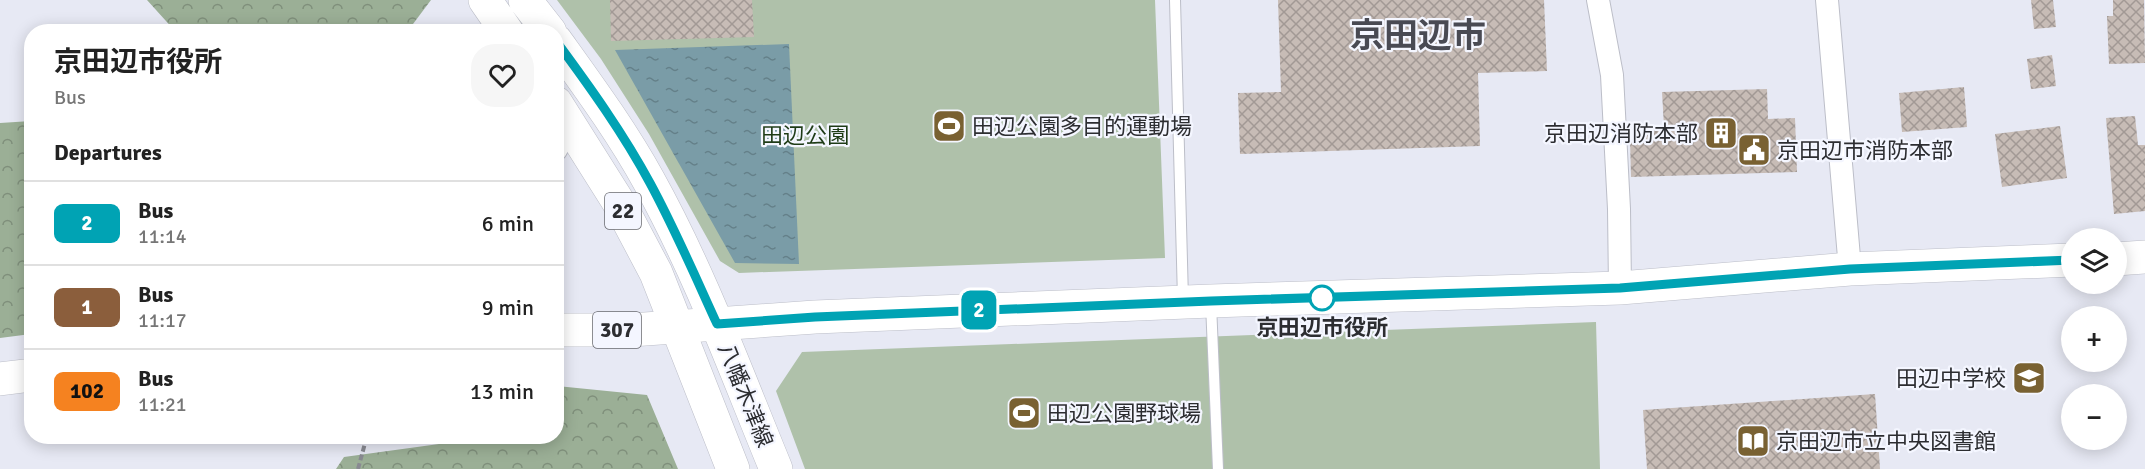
<!DOCTYPE html>
<html lang="en">
<head>
<meta charset="utf-8">
<style>
	:root { --surface:#fff; --page:#f6f6f6; --text:#222; --muted:#767676; --line:#e0e0e0 }
	body { margin:0; font-family:Signika,"Noto Sans JP",sans-serif; background:var(--page); color:var(--text); height:100vh; display:flex; flex-direction:column; font-size:22px; white-space:nowrap }
	* { box-sizing:border-box; margin:0 }
	p { font-size:20px; color:var(--muted) }
	.icon { flex:none; width:33px; height:33px; fill:none; stroke:currentColor; stroke-width:2; stroke-linecap:round; stroke-linejoin:round }
	.map { position:relative; flex:1; overflow:hidden }
	.details { position:absolute; left:24px; top:24px; width:540px; height:420px; display:flex; flex-direction:column; background:var(--surface); border-radius:24px; box-shadow:0 3px 15px #0003 }
	.details>* { flex:none }
	.badge { padding:0 12px; border-radius:9px; font-size:21px; line-height:39px }
	.buttons { position:absolute; left:2061px; top:228px; display:grid; gap:12px }
	.buttons a { display:grid; place-items:center; width:66px; height:66px; border-radius:50%; background:var(--surface); box-shadow:0 3px 15px #0003; font-size:30px }
	.map>.badge { position:absolute; translate:-50% -50%; box-shadow:0 0 0 3px #fff }
	h2 { padding:0 30px; font-size:22px; line-height:54px }
	.round { display:grid; place-items:center; flex:none; width:63px; height:63px; border-radius:24px; background:var(--page) }
	.overview { display:flex; align-items:center; justify-content:space-between; height:102px; padding:0 30px }
	h1 { font-size:28px; font-weight:700; line-height:45px }
	ul { padding:0; list-style:none }
	li { display:flex; align-items:center; gap:18px; height:84px; padding:0 30px; border-top:2px solid var(--line) }
	li div { flex:1 }
	li b { display:block; font-size:22px }
	li em { font-style:normal }
	li .badge { min-width:66px; font-weight:700; text-align:center }
	.map>svg:first-child { display:block }
	.forest { fill:url(#forest-crowns) }
	.green { fill:#afc1aa }
	.water { fill:url(#water-ripples) }
	.building { fill:url(#building-cross-hatch) }
	.lines { fill:none; stroke-linecap:round; stroke-linejoin:round }
	.service-casing { stroke:#bcbec8; stroke-width:12 }
	.minor-casing { stroke:#bcbec8; stroke-width:24 }
	.primary-casing { stroke:#bcbec8; stroke-width:34 }
	.trunk-casing { stroke:#bcbec8; stroke-width:34 }
	.path { stroke:#898a92; stroke-width:4; stroke-dasharray:6 3; stroke-linecap:butt }
	.service { stroke:#fff; stroke-width:10 }
	.minor { stroke:#fff; stroke-width:22 }
	.primary { stroke:#fff; stroke-width:33 }
	.trunk { stroke:#fff; stroke-width:33 }
	.line-casing { stroke:#fff; stroke-width:14 }
	.line { stroke:#00a3b4; stroke-width:9 }
	.stop-dot { fill:#fff; stroke:#00a3b4; stroke-width:3 }
	.labels { text-anchor:middle; stroke-width:4.5; stroke-linejoin:round; paint-order:stroke }
	.shield { fill:#f4f6ff; stroke:#68696f; stroke-width:1.5 }
	.shield-label { font-size:21px; font-weight:bold; fill:#2c2d31 }
	.poi-label { font-size:22px; fill:#2c2d31; stroke:#f4f6ff; text-anchor:start }
	.park-label { font-size:22px; fill:#1e3b16; stroke:#f4f6ff }
	.stop-label { font-size:22px; font-weight:bold; fill:#2c2d31; stroke:#f4f6ff }
	.street-label { font-size:22px; fill:#2c2d31; stroke:#f4f6ff }
	.town-label { font-size:34px; font-weight:bold; fill:#494a53; stroke:#f4f6ff }
</style>
</head>
<body>
<div class="map">
<svg width="2145" height="469" viewBox="0 0 2145 469">
	<defs>
		<pattern id="forest-crowns" width="20" height="18" patternUnits="userSpaceOnUse" patternTransform="scale(1.5)"><rect width="20" height="18" fill="#9baf96"/><path d="M2 6a3 3 0 1 1 6 0M12 15a3 3 0 1 1 6 0" fill="none" stroke="#7f8f7b"/></pattern>
		<pattern id="water-ripples" width="26" height="14" patternUnits="userSpaceOnUse" patternTransform="scale(1.5)"><rect width="26" height="14" fill="#7a9ca7"/><path d="M2 4q2-2 4 0t4 0M15 11q2-2 4 0t4 0" fill="none" stroke="#648089"/></pattern>
		<pattern id="building-cross-hatch" width="8" height="8" patternUnits="userSpaceOnUse" patternTransform="scale(1.5)"><rect width="8" height="8" fill="#c7bcb6"/><path d="M0 0l8 8M0 8l8-8" fill="none" stroke="#a29995"/></pattern>
	</defs>
	<rect width="100%" height="100%" fill="#e7e9f4"/>
	<!-- forest -->
	<path class="forest" d="M 147,0 L 431,0 L 407,32 L 175,31 Z
		M 31,121 L 31,334 L 0,338 L 0,123 Z
		M 557,386 L 647,395 L 678,469 L 336,469 L 344,457 L 490,437 L 556,436 Z"/>
	<!-- green -->
	<path class="green" d="M 557,0 L 1155,0 L 1165,258 L 739,273 L 720,261 L 649,134 L 601,59 Z
		M 1596,322 L 1600,469 L 805,469 L 776,391 L 802,352 Z"/>
	<!-- water -->
	<path class="water" d="M 789,44 L 799,264 L 735,263 L 615,50 Z"/>
	<!-- building -->
	<path class="building" d="M 610,0 L 752,0 L 754,37 L 611,41 Z
		M 1278,0 L 1544,0 L 1547,71 L 1478,73 L 1480,146 L 1240,154 L 1238,93 L 1281,92 Z
		M 2031,0 L 2053,0 L 2056,27 L 2034,29 Z
		M 2113,0 L 2144,0 L 2145,63 L 2109,64 L 2107,16 L 2113,16 Z
		M 2052,55 L 2056,86 L 2031,89 L 2027,59 Z
		M 1964,87 L 1967,127 L 1902,132 L 1899,93 Z
		M 1767,89 L 1768,119 L 1795,118 L 1797,172 L 1631,177 L 1630,139 L 1646,138 L 1646,128 L 1664,127 L 1662,92 Z
		M 2135,116 L 2138,145 L 2145,145 L 2145,211 L 2114,214 L 2106,118 Z
		M 2060,126 L 2067,178 L 2002,187 L 1995,134 Z
		M 1875,394 L 1880,469 L 1647,469 L 1643,410 Z"/>
	<g class="lines">
		<!-- service casing -->
		<g class="service-casing">
			<path id="service" d="M 1175,0 L 1183,299
				M 1211,304 L 1218,469"/>
		</g>
		<!-- minor casing -->
		<g class="minor-casing">
			<path id="minor" d="M 1598,0 L 1612,75 L 1619,209 L 1620,288
				M 1827,0 L 1850,269
				M 556,150 L 571,123"/>
		</g>
		<!-- primary casing -->
		<g class="primary-casing">
			<path id="primary" d="M 485,0 L 507,32
				M 525,0 L 550,32
				M 556,41 C 589,87 622,132 649,181 C 700,273 736,372 776,469
				M 556,103 L 619,203 L 656,273 L 733,469"/>
		</g>
		<!-- trunk casing -->
		<g class="trunk-casing">
			<path id="trunk" d="M 2116,259 L 2145,257
				M 556,330 L 631,330 L 815,317 L 1211,301 L 1620,288 L 1850,269 L 2072,260
				M 0,379 L 32,375"/>
		</g>
		<!-- path -->
		<path class="path" d="M 358,469 L 367,436"/>
		<!-- service -->
		<use href="#service" class="service"/>
		<!-- minor -->
		<use href="#minor" class="minor"/>
		<!-- primary -->
		<use href="#primary" class="primary"/>
		<!-- trunk -->
		<use href="#trunk" class="trunk"/>
	</g>
	<g class="lines">
		<!-- line casing -->
		<g class="line-casing">
			<path id="line" d="M 556,41 C 590,87 623,133 650,183 C 675,229 695,276 717,324 L 815,317 L 1211,301 L 1620,288 L 1850,269 L 2072,260"/>
		</g>
		<!-- line -->
		<use href="#line" class="line"/>
	</g>
	<!-- icons -->
	<defs>
		<g id="stadium-square" transform="scale(1.725)"><rect x="-9" y="-9" width="18" height="18" rx="4" fill="#796132" stroke="#f4f6ff"/><path d="M0-5a6.5 5 0 1 0 0 10a6.5 5 0 1 0 0-10ZM-3.5-1.8h7v3.6h-7Z" fill="#fff"/></g>
		<g id="building-square" transform="scale(1.725)"><rect x="-9" y="-9" width="18" height="18" rx="4" fill="#796132" stroke="#f4f6ff"/><path d="M-4-6H4V6H1V3H-1V6H-4ZM-2.5-4.3h1.7v1.8h-1.7ZM.8-4.3h1.7v1.8H.8ZM-2.5-1h1.7V.8h-1.7ZM.8-1h1.7V.8H.8Z" fill="#fff"/></g>
		<g id="civic-square" transform="scale(1.725)"><rect x="-9" y="-9" width="18" height="18" rx="4" fill="#796132" stroke="#f4f6ff"/><path d="M-.6-6.5H3V-4.5H.6V-3L4-1V1h2V6H-6V1h2V-1L-.6-3ZM-1.2 2.5V6h2.4V2.5Z" fill="#fff"/></g>
		<g id="school-square" transform="scale(1.725)"><rect x="-9" y="-9" width="18" height="18" rx="4" fill="#796132" stroke="#f4f6ff"/><path d="M0-5L7-2L0 1L-7-2ZM-4 1L0 2.5L4 1V4Q0 6-4 4Z" fill="#fff"/></g>
		<g id="library-square" transform="scale(1.725)"><rect x="-9" y="-9" width="18" height="18" rx="4" fill="#796132" stroke="#f4f6ff"/><path d="M-6-4Q-3-5.5-.7-3.5V5Q-3 3-6 4ZM6-4Q3-5.5 .7-3.5V5Q3 3 6 4Z" fill="#fff"/></g>
	</defs>
	<g fill-rule="evenodd">
		<use href="#stadium-square" x="949" y="126"/>
		<use href="#building-square" x="1721" y="133"/>
		<use href="#civic-square" x="1754" y="150"/>
		<use href="#school-square" x="2029" y="378"/>
		<use href="#stadium-square" x="1024" y="413"/>
		<use href="#library-square" x="1753" y="441"/>
	</g>
	<!-- markers -->
	<circle class="stop-dot" cx="1322" cy="298" r="12"/>
	<g class="labels">
		<!-- shield labels -->
		<g class="shield">
			<rect x="605" y="193" width="36" height="36" rx="4.5"/>
			<rect x="593" y="312" width="48" height="36" rx="4.5"/>
		</g>
		<g class="shield-label">
			<text x="623" y="218">22</text>
			<text x="617" y="337">307</text>
		</g>
		<!-- poi labels -->
		<g class="poi-label">
			<text x="972" y="134">田辺公園多目的運動場</text>
			<text x="1698" y="141" text-anchor="end">京田辺消防本部</text>
			<text x="1777" y="158">京田辺市消防本部</text>
			<text x="2006" y="386" text-anchor="end">田辺中学校</text>
			<text x="1047" y="421">田辺公園野球場</text>
			<text x="1776" y="449">京田辺市立中央図書館</text>
		</g>
		<!-- park labels -->
		<g class="park-label">
			<text x="805" y="143">田辺公園</text>
		</g>
		<!-- stop labels -->
		<g class="stop-label">
			<text x="1322" y="335">京田辺市役所</text>
		</g>
		<!-- street labels -->
		<g class="street-label">
			<text transform="translate(746 395) rotate(68)" y="8">八幡木津線</text>
		</g>
		<!-- town labels -->
		<g class="town-label">
			<text x="1418" y="47">京田辺市</text>
		</g>
	</g>
</svg>
<div class="buttons">
<a><svg class="icon" aria-label="layers" viewBox="0 0 24 24"><path d="M12 4l9 5-9 5-9-5zM3 14l9 5 9-5"/></svg></a>
<a>+</a>
<a>−</a>
</div>
<b class="badge" style="left:979px;top:310px;background:#00a3b4;color:#fff">2</b>
<section class="details">
<div class="overview"><div><h1>京田辺市役所</h1><p>Bus</p></div><a class="round"><svg class="icon" aria-label="heart" viewBox="0 0 24 24"><path d="M12 20l-8-8c-3-5 5-10 8-4 3-6 11-1 8 4z"/></svg></a></div>
<h2>Departures</h2>
<ul>
<li><span class="badge" style="background:#00a3b4;color:#fff">2</span><div><b>Bus</b><p>11:14</p></div><em>6 min</em></li>
<li><span class="badge" style="background:#8b5e3c;color:#fff">1</span><div><b>Bus</b><p>11:17</p></div><em>9 min</em></li>
<li><span class="badge" style="background:#f58220;color:#111">102</span><div><b>Bus</b><p>11:21</p></div><em>13 min</em></li>
</ul>
</section>
</div>
</body>
</html>
